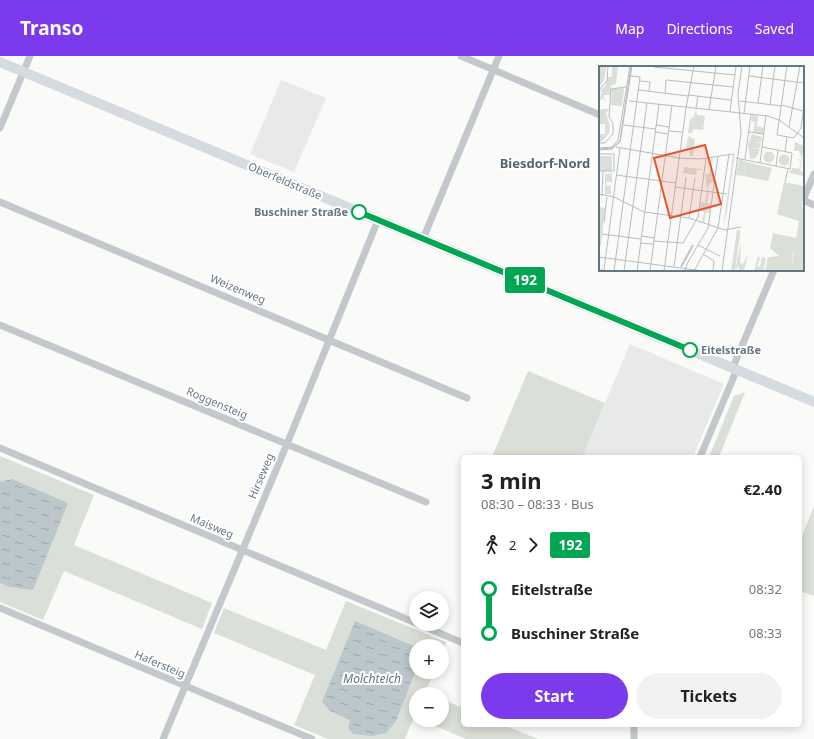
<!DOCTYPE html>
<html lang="en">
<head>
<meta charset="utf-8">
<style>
	:root { --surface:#fff; --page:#f2f2f2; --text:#222; --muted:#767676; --accent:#7c3aed }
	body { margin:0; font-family:"Noto Sans",sans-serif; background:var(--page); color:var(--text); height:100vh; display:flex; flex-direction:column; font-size:15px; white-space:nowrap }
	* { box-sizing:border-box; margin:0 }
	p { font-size:13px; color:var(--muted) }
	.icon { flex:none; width:22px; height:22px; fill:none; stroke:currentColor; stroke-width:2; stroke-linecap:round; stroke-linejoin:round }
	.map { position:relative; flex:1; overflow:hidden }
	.drawer { position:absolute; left:461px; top:399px; width:341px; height:272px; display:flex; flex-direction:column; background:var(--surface); border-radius:6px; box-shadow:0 2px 10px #0003 }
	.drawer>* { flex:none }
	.badge { padding:0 8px; border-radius:3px; font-size:14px; line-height:26px }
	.fabs { position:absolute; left:409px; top:535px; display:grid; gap:8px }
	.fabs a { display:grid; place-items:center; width:40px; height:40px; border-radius:50%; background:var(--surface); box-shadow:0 2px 10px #0003; font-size:20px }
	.map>.badge { position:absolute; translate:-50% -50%; box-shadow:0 0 0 2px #fff }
	.legs { display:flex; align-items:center; gap:6px; height:44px; padding:0 20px; font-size:13px }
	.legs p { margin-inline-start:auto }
	.head { display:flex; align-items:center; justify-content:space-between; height:68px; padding:0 20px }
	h1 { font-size:22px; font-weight:700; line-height:30px }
	.action { display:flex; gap:8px; margin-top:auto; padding:8px 20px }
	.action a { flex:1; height:46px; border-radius:24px; background:var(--accent); color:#fff; font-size:16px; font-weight:700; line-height:46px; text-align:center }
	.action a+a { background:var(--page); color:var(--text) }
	ul { padding:0 20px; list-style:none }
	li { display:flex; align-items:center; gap:14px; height:44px; font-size:15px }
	li i { display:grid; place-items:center; width:6px; height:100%; margin:0 5px; background:currentColor }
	li i::after { content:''; width:10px; height:10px; margin:-5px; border:3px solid; border-radius:50%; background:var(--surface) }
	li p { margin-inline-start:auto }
	li:first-child i { background:linear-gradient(#0000 50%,currentColor 0) }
	li:last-child i { background:linear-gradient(currentColor 50%,#0000 0) }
	header { display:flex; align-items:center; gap:24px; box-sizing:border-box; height:56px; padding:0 20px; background:var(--accent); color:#fff }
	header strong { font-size:19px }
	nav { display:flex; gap:22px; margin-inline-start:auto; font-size:14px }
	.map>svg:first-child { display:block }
	.built { fill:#e8e9e9 }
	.green { fill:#dadfd7 }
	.water { fill:url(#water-ripples) }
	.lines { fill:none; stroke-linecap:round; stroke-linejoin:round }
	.street { stroke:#c3c8cc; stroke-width:7 }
	.secondary { stroke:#d6dbdf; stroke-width:10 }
	.line-1-casing { stroke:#fff; stroke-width:9 }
	.line-1 { stroke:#00a651; stroke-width:6 }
	.stop-1-dot { fill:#fff; stroke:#00a651; stroke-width:2 }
	.labels { text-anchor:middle; stroke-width:4; stroke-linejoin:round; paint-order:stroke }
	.street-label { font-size:11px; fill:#657683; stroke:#fff }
	.stop-label { font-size:11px; font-weight:bold; fill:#657683; stroke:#fff; text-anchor:end }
	.water-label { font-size:12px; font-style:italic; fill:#60757c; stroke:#fff }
	.quarter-label { font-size:13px; font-weight:bold; fill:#57646e; stroke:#fff }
	.inset-river { fill:none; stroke:#bbc7cb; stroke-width:2 }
	.inset-road { fill:none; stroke:#b5bdc2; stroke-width:1 }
	.view { fill:#e4572e; fill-opacity:0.15; stroke:#e4572e; stroke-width:2 }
	.inset-edge { fill:none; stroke:#657683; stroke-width:2 }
</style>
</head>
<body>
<header>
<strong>Transo</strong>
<nav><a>Map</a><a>Directions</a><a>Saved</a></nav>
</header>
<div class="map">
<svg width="814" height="683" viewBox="0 0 814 683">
	<defs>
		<pattern id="water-ripples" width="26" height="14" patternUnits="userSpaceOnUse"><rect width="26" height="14" fill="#bbc7cb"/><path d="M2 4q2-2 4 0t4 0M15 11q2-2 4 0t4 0" fill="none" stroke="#9ca6aa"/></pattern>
	</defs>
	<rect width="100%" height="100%" fill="#fafaf8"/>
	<!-- built -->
	<path class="built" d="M 281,24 L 326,42 L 294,116 L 250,98 Z
		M 630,288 L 724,328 L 693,401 L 588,401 L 583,399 Z"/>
	<!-- green -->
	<path class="green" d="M 528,315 L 605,347 L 583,399 L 581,401 L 492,401 Z
		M 745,336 L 719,401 L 709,401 L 734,340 Z
		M 0,400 L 94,439 L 74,489 L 212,547 L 202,573 L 64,515 L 43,564 L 0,546 Z
		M 814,450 L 814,540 L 800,535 L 800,485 Z
		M 346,545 L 446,586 L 442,596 L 442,590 L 416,590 L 416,616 L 434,616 L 425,636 L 430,638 L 416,638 L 416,662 L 414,661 L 405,683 L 328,683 L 294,669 L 315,619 L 214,577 L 224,552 L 326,594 Z
		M 442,643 L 463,652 L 463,669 L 504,669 L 538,683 L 466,683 L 421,664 L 442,664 Z"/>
	<!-- water -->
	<path class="water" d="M 12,423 L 68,447 L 33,534 L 10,531 L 0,527 L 0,426 Z
		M 355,565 L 416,591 L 416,614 L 396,665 L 386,677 L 372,680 L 353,678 L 348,672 L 350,664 L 330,655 L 322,646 Z"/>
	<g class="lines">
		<!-- street -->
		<path class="street" d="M 461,0 L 600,59
			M 0,72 L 30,0
			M 803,144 L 814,118
			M 803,144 L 814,149
			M 0,146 L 467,342
			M 423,183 L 499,0
			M 0,269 L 426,446
			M 733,311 L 774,214
			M 0,392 L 416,567
			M 700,401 L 737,313
			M 0,552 L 312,683
			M 418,568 L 463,587
			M 163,683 L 287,388 L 378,164
			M 634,683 L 634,669"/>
		<!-- secondary -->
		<path class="secondary" d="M 0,6 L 814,346"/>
	</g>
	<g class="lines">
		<!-- line-1 casing -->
		<g class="line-1-casing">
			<path id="line-1" d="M 359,156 L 690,294"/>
		</g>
		<!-- line-1 -->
		<use href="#line-1" class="line-1"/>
	</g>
	<!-- markers -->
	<g class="stop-1-dot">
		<circle cx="359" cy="156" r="7"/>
		<circle cx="690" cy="294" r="7"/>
	</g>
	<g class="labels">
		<!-- street labels -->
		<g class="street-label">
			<text transform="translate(285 125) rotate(23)" y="4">Oberfeldstraße</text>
			<text transform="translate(238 233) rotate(23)" y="4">Weizenweg</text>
			<text transform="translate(217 347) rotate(23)" y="4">Roggensteig</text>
			<text transform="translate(261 420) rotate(-67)" y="4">Hirseweg</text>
			<text transform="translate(212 470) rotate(23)" y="4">Maisweg</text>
			<text transform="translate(160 608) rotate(23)" y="4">Hafersteig</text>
		</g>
		<!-- stop labels -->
		<g class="stop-label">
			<text x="348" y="160">Buschiner Straße</text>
			<text x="701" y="298" text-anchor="start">Eitelstraße</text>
		</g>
		<!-- water labels -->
		<g class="water-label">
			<text x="372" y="627">Molchteich</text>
		</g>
		<!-- quarter labels -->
		<g class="quarter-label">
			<text x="545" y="112">Biesdorf-Nord</text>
		</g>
	</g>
	<!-- overview -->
	<g transform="translate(599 10)">
		<rect width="205" height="205" fill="#fafaf8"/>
		<path d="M 0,0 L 7,0 L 7,3 L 5,15 L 0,20 ZM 13,0 L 19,0 L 17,18 L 12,19 L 12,29 L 5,29 L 6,36 L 4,32 L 0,35 L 3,26 L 1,24 L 6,21 L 9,11 L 13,11 ZM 25,22 L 23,40 L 12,39 L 13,23 ZM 3,43 L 10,43 L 7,47 L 11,60 L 10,67 L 4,75 L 0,75 L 0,68 L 6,68 L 6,58 L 0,58 L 0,44 ZM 97,43 L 98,49 L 106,50 L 104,64 L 94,63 L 93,67 L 89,67 L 91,53 L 95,51 ZM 153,49 L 159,50 L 158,60 L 165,62 L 164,68 L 154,66 L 156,56 L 152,55 ZM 153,68 L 163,71 L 162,76 L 155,76 L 162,77 L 161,82 L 154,82 L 161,83 L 157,92 L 151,93 L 149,78 ZM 89,70 L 96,73 L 94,90 L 91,90 L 91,84 L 87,83 ZM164.5 91a5.5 5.5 0 1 1 11 0a5.5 5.5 0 1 1-11 0ZM179.5 94a5.5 5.5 0 1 1 11 0a5.5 5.5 0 1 1-11 0ZM 0,90 L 13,90 L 13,105 L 0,105 ZM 114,91 L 112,108 L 116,109 L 115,117 L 111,117 L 108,125 L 106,108 L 110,108 L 112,92 ZM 140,93 L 147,96 L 145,110 L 137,109 ZM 85,101 L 103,103 L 103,104 L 98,104 L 97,109 L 84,107 ZM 13,107 L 13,116 L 7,116 L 8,120 L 12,119 L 12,128 L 6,128 L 6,108 ZM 185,116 L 205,120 L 203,143 L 205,143 L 205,181 L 204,186 L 196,185 L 194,187 L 193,199 L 205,197 L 205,205 L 166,205 L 169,191 L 180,190 L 171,182 L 174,167 L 197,172 L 200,155 L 178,148 ZM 108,126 L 110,126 L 108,137 L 112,138 L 111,147 L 107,146 L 105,157 L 103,156 L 105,146 L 101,145 L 102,136 L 106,137 ZM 0,141 L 6,142 L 2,180 L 0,180 ZM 142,176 L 141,197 L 144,198 L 149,188 L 145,205 L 140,205 L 140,201 L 138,200 L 139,205 L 137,202 L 136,205 ZM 159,190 L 161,192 L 158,200 L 161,201 L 163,191 L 167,192 L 164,205 L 155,205 Z" fill="#dadfd7"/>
		<path d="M 196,76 L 205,80 L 201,105 L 205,107 L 205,110 L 190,107 L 193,102 L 200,103 L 202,95 L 198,93 L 202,94 L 202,90 L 200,85 L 195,85 ZM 136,87 L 128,145 L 124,163 L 134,88 ZM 138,164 L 141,164 L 141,169 L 136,205 L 132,205 ZM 205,181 L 205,197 L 193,200 L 195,187 L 196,185 L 204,186 Z" fill="#dadfd7"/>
		<path d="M 147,96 L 173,102 L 169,115 L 145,110 Z" fill="#dadfd7"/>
		<path class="inset-river" d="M 82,201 L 94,179"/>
		<path class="inset-road" d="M 188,0 L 178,69 L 195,72 L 202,62 L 205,40M 55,1 L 136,9M 150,10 L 205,17M 67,14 L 134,21M 41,15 L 51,16 L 50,25M 0,24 L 8,15 L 9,0M 39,24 L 89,30M 66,27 L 67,14M 89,29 L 132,34M 30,35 L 169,50 L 180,54 L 205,72M 141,35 L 183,40M 159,37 L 164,0M 171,39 L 176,0M 183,39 L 204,45M 97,42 L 99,30M 110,44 L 117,0M 131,46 L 137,0M 145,47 L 151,0M 24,59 L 57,63M 57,59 L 70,61M 190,61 L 201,0M 70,65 L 83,66M 56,66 L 69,68M 150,66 L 164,68M 0,77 L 6,77 L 14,68 L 14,57 L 10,51 L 12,23 L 27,21M 17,81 L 80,92M 0,82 L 13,81 L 19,74 L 31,0M 0,83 L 13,82 L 21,75 L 32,0M 0,84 L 13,83 L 21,76 L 33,0M 186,86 L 188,71M 0,88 L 15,88 L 15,105M 80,92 L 101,93 L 134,88M 137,92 L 191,103 L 193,87 L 163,81M 146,93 L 152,48M 161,97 L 167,49M 177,100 L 179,84M 0,105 L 15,105M 17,109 L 77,117M 186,116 L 189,103M 76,121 L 128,128M 0,128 L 15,131 L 45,146 L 90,152 L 126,164 L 142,161M 3,130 L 4,105M 90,152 L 96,112M 5,156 L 8,131M 3,168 L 42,173M 42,170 L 55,172M 55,175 L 84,177 L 99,151 L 107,92M 41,177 L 54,178M 99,179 L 121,190M 104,188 L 115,195 L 114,205M 0,191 L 104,205M 75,201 L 87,111M 0,204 L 5,204 L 21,82M 15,205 L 41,11 L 32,10M 25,205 L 48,37M 38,205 L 60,38M 51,205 L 73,39M 65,205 L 87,42 L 95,0M 86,205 L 88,198 L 109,162 L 119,90M 95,205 L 119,162 L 130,88M 123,205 L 142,67 L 139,27 L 143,0"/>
		<path class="view" d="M 106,79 L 122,138 L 71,152 L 55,92 Z"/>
		<rect width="205" height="205" class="inset-edge"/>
	</g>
</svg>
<div class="fabs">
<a><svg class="icon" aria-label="layers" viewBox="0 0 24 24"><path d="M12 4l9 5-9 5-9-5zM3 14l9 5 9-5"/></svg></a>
<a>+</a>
<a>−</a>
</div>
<b class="badge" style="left:525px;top:224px;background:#00a651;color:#fff">192</b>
<section class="drawer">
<div class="head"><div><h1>3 min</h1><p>08:30 – 08:33 · Bus</p></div><b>€2.40</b></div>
<div class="legs"><svg class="icon" aria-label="walk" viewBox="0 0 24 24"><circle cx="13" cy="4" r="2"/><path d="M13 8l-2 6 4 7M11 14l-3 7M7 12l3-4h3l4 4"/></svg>2<svg class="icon" aria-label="forward" viewBox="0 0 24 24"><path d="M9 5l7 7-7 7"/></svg><b class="badge" style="background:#00a651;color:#fff">192</b></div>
<ul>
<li><i style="color:#00a651"></i><b>Eitelstraße</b><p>08:32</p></li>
<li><i style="color:#00a651"></i><b>Buschiner Straße</b><p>08:33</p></li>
</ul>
<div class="action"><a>Start</a><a>Tickets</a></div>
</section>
</div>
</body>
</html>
